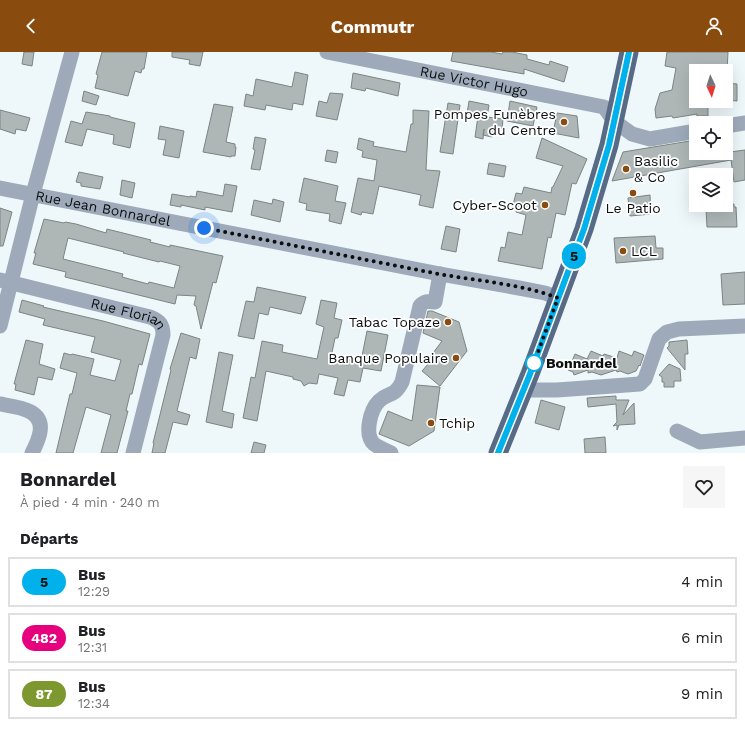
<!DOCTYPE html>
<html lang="fr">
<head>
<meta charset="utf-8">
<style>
	:root { --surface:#fff; --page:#f6f6f6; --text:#202124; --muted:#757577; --line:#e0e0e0; --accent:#8a4b0f }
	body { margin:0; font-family:"Work Sans",sans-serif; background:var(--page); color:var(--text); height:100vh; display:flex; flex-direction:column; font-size:15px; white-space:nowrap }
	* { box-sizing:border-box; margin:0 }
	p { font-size:13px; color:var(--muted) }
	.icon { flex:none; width:22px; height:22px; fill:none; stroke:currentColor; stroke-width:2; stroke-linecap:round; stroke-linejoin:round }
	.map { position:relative; height:401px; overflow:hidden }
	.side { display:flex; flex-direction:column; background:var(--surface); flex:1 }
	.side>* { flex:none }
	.badge { padding:0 8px; border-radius:13px; font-size:14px; line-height:26px }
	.needle { width:26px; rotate:176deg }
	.buttons { position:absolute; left:689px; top:12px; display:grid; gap:8px }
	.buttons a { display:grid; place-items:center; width:44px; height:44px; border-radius:0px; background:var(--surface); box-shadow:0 4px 16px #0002; font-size:20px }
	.you { position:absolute; width:20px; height:20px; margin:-10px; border:3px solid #fff; border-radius:50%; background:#1a73e8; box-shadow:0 0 0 6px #1a73e833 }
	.map>.badge { position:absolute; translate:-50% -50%; box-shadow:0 0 0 2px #fff }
	h2 { padding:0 20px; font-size:15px; line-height:36px }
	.round { display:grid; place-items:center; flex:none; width:42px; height:42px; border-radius:0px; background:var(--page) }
	.overview { display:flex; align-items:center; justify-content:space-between; height:68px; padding:0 20px }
	h1 { font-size:19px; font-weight:700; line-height:30px }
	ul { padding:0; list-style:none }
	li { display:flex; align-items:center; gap:12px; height:50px; margin:0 8px 6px; padding:0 12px; border:2px solid var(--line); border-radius:0px }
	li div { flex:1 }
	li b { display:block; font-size:15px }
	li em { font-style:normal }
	li .badge { min-width:44px; font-weight:700; text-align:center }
	header { display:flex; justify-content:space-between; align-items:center; height:52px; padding:0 20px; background:var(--accent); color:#fff; font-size:18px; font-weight:700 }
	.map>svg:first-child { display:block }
	.building { fill:#aeb7b6; stroke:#7c8484; fill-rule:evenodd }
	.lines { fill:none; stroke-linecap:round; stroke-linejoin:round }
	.minor { stroke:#9eaaba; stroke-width:15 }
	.major { stroke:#576b87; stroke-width:19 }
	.line-casing { stroke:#fff; stroke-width:9 }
	.line { stroke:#00b1eb; stroke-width:6 }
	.walk { stroke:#0b0e0f; stroke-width:4; stroke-dasharray:0 7.2 }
	.poi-dot { fill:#8a4b0f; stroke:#fff; stroke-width:1.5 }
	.stop-dot { fill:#fff; stroke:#00b1eb; stroke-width:2 }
	.labels { text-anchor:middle; stroke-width:3.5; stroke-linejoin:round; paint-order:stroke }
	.street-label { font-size:14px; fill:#0b0e0f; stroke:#fff }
	.poi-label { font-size:14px; fill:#0b0e0f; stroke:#fff; text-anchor:end }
	.stop-label { font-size:14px; font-weight:bold; fill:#0b0e0f; stroke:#fff; text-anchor:start }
</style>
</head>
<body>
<header><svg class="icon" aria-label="back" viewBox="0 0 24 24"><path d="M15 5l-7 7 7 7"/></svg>Commutr<svg class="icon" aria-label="person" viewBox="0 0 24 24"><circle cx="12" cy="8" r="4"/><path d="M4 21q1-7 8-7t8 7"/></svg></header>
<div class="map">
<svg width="745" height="401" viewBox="0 0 745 401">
	<rect width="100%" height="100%" fill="#eef7fa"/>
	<!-- building -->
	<path class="building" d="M 24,0 L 34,0 L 32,14 L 22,12 Z
		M 102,0 L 147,0 L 144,17 L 142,17 L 141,21 L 135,19 L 128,44 L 95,36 L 98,23 L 96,22 Z
		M 172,0 L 203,0 L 200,14 L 189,12 L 190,8 L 172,5 Z
		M 453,0 L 491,0 L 502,2 L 503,0 L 512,0 L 527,3 L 527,7 L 549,13 L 550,9 L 568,15 L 564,30 L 524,17 L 524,22 L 451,9 Z
		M 667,0 L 728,0 L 727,19 L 696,19 L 696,49 L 708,49 L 708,64 L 697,64 L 697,62 L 673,66 L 672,64 L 656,66 L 655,57 L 660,41 L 672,38 L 676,16 L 665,14 Z
		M 295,20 L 308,23 L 303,53 L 293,51 L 292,58 L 266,53 L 265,58 L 244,54 L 246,42 L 253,44 L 256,27 L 292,35 Z
		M 353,21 L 400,31 L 398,44 L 366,36 L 365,39 L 351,36 Z
		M 726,31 L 737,32 L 737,49 L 726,48 Z
		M 84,39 L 99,44 L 96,53 L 82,49 Z
		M 330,41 L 343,42 L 337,68 L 316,64 L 319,49 L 327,51 Z
		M 469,49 L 489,53 L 487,65 L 503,67 L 502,77 L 494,75 L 492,85 L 483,83 L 484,77 L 483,87 L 475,85 L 478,64 L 467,62 Z
		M 510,49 L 537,55 L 533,74 L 507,69 Z
		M 448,51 L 460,53 L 453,102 L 440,100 Z
		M 214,52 L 233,55 L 226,90 L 235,92 L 235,95 L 236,95 L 235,104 L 231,104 L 231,105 L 203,100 Z
		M 0,58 L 30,66 L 26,79 L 16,77 L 15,82 L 0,77 Z
		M 413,58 L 429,59 L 426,118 L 440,119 L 433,156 L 419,153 L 421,143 L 379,134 L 373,162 L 362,160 L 361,163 L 351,160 L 358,126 L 374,129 L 377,108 L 362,105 L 363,99 L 357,97 L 359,86 L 374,90 L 373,94 L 406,100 L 411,72 L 413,72 Z
		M 86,60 L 110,64 L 110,65 L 135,71 L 130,96 L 113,92 L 114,83 L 87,77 L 82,94 L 65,90 L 71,69 L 82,72 Z
		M 557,61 L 577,64 L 579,86 L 553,81 Z
		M 160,74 L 184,79 L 179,106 L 163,103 L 166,88 L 158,87 Z
		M 255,85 L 266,87 L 260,118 L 251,117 L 255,98 L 253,97 Z
		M 542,86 L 587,107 L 576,132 L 572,131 L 565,163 L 556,161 L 551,186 L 548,185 L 542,217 L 498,209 L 501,195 L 505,196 L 508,180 L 522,183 L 526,163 L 516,160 L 517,154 L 513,153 L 516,141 L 522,142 L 524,135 L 551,141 L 552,135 L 553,135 L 563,114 L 536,106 Z
		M 696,88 L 696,101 L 730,101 L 730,100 L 745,98 L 745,128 L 734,130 L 731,108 L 612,129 L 623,100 Z
		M 327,98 L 338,100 L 336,111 L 325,109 Z
		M 489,111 L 506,114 L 504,125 L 487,122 Z
		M 79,120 L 103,125 L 100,137 L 81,134 L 81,131 L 76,130 Z
		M 304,126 L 338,134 L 335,149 L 346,151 L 341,172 L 329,169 L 330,162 L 306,158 L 307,152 L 299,150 Z
		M 122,128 L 135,131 L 132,146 L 120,143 Z
		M 225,132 L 237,134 L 232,160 L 205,155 L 205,158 L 181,153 L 181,155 L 170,153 L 172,142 L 190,145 L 190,144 L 196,145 L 197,139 L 223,144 Z
		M 650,143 L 651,162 L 630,164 L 628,146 Z
		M 273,147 L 284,150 L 280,170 L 251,163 L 254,148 L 272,152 Z
		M 734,152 L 734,155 L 736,155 L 737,175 L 707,175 L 706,157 L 723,156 L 723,153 Z
		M 0,156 L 12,160 L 3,194 L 0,194 Z
		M 44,167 L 64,171 L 65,170 L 76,172 L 106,181 L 107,177 L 151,188 L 150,190 L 170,195 L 170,193 L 223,204 L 216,231 L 213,230 L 201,277 L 196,254 L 194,253 L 196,244 L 177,243 L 175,252 L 65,225 L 66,220 L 33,212 L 36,201 L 34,201 ZM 68,186 L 124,200 L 123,201 L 159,210 L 160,209 L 180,214 L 174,236 L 149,230 L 148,232 L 122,225 L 123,222 L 63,207 Z
		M 446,174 L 460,177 L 456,200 L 441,197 Z
		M 655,184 L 656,196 L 663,196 L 663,207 L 616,211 L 614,186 Z
		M 745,220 L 745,252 L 723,253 L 721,222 Z
		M 257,235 L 306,245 L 301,262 L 270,255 L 268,263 L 259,261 L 254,287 L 238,284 L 246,249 L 254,250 Z
		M 22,248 L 44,254 L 43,255 L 103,269 L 150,282 L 142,313 L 139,312 L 132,342 L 130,342 L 126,359 L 128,359 L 117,401 L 101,401 L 111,363 L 86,355 L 73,401 L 56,401 L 70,342 L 72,342 L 77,321 L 60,316 L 64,301 L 71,303 L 72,302 L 94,307 L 90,323 L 115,329 L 121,308 L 91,300 L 95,285 L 43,273 L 45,267 L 19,260 Z
		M 321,248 L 337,251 L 334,266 L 342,268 L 338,286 L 335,286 L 330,310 L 348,313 L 350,307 L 361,309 L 367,279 L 388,283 L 381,319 L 363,316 L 360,330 L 348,328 L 344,344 L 334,342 L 338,326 L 319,322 L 317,332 L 309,331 L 304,334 L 301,329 L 293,327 L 293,325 L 266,319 L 257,369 L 243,366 L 251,325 L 255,326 L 262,289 L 283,293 L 282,300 L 317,307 L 324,275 L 316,272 Z
		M 428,259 L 432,259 L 459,270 L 467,299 L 440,334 L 422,319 L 429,311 L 427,309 L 442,289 L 423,281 Z
		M 181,281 L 200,287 L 196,307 L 190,305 L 177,359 L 190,363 L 187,373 L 173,370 L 165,401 L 152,401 L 154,391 L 153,391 L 171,318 L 170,317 Z
		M 26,288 L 43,292 L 39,312 L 55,317 L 52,328 L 38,325 L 34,343 L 15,338 L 16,332 L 14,332 Z
		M 687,288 L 688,302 L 685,302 L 685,318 L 667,296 L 669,294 L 669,290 Z
		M 591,299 L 603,304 L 604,302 L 617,306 L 619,299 L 632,304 L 634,299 L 644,303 L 640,314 L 639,313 L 636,319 L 628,322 L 620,319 L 617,320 L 616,318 L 601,323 L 592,320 L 588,321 L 588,318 L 574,323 L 573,320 L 568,318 L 575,302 L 587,307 Z
		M 219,300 L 233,303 L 222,359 L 234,362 L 232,376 L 206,370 Z
		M 669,312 L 680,317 L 681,329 L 674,329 L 674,335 L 664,335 L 664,330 L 662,330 L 662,325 L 659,323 Z
		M 417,333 L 440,335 L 434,379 L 409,394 L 379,382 L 388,359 L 412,369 Z
		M 616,344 L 616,348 L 629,348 L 623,363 L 634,351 L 635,372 L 619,373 L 617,378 L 617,373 L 613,374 L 617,370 L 616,352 L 588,355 L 587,346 Z
		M 541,348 L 565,355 L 559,378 L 535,371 Z
		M 605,385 L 606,401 L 585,401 L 584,387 Z
		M 254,390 L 266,393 L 264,401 L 251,401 Z"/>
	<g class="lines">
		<!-- minor -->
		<g class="minor">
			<path id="s1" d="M 327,0 L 604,55 L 614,69 L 632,82 L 650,87 L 696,79"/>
			<path d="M 726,74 L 745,71"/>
			<path id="s2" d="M 0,136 L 440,222 L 519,236 L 545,241 L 558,246"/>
			<path id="s3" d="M 0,228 L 150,265 C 160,269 163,273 163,283 L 133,401"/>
			<path d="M 0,274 L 33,142 L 72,0"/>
			<path d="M 524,338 L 557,338 L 640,332 L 645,327 L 659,287 L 667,280 L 679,277 L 745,274"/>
			<path d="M 0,352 C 17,355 44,357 40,380 C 39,387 35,395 32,401"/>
			<path d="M 677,379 L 700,390 L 745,386"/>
			<path d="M 391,401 C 386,398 379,396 374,392 C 364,383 370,358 379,349 C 388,340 394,346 402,330 L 420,254 C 424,249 428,249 435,250 L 440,222"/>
		</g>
		<!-- major -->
		<path class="major" d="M 498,401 L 530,322 L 584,177 L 609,93 L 629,0"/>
	</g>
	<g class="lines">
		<!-- line casing -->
		<g class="line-casing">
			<path id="line" d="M 498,401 L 530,322 L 584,177 L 609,93 L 629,0"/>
		</g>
		<!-- line -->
		<use href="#line" class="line"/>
		<!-- walk -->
		<path class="walk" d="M 204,176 C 282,191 361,207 439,222 C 479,229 521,232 558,246 L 534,311"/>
	</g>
	<!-- markers -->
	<g class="poi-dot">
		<circle cx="564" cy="70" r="4"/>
		<circle cx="626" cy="117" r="4"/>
		<circle cx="633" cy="141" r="4"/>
		<circle cx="545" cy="153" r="4"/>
		<circle cx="623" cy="199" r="4"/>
		<circle cx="448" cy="270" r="4"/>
		<circle cx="456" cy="306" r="4"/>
		<circle cx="431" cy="371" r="4"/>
	</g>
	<circle class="stop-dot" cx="534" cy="311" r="8"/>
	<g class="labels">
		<!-- street labels -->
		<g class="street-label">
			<text dy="5" stroke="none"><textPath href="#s1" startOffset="150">Rue Victor Hugo</textPath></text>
			<text dy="5" stroke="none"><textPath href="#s2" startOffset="105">Rue Jean Bonnardel</textPath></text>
			<text dy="5" stroke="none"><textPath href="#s3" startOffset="133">Rue Florian</textPath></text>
		</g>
		<!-- poi labels -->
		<g class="poi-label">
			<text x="556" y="67">Pompes Funèbres<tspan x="556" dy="16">du Centre</tspan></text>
			<text x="634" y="114" text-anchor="start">Basilic<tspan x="634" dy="16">&amp; Co</tspan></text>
			<text x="537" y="158">Cyber-Scoot</text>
			<text x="633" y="161" text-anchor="middle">Le Patio</text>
			<text x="631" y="204" text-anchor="start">LCL</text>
			<text x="440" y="275">Tabac Topaze</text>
			<text x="448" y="311">Banque Populaire</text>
			<text x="439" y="376" text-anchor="start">Tchip</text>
		</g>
		<!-- stop labels -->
		<g class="stop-label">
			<text x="546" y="316">Bonnardel</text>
		</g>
	</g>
</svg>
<div class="buttons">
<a><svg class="needle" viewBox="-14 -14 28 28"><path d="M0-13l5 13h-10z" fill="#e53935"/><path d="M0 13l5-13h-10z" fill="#757577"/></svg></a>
<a><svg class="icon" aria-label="locate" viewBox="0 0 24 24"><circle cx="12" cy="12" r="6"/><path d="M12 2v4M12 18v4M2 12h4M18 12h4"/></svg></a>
<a><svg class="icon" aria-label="layers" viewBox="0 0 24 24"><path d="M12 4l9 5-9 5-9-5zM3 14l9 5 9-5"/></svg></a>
</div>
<div class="you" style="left:204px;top:176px"></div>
<b class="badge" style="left:574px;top:204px;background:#00b1eb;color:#111">5</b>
</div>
<section class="side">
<div class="overview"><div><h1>Bonnardel</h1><p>À pied · 4 min · 240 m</p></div><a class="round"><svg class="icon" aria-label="heart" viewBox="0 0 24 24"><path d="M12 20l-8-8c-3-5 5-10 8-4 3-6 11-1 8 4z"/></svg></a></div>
<h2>Départs</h2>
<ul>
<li><span class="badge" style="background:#00b1eb;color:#111">5</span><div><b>Bus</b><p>12:29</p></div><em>4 min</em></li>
<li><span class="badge" style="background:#e6007e;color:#fff">482</span><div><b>Bus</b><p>12:31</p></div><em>6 min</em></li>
<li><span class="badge" style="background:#7c982e;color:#fff">87</span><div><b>Bus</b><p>12:34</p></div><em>9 min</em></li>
</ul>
</section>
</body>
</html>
